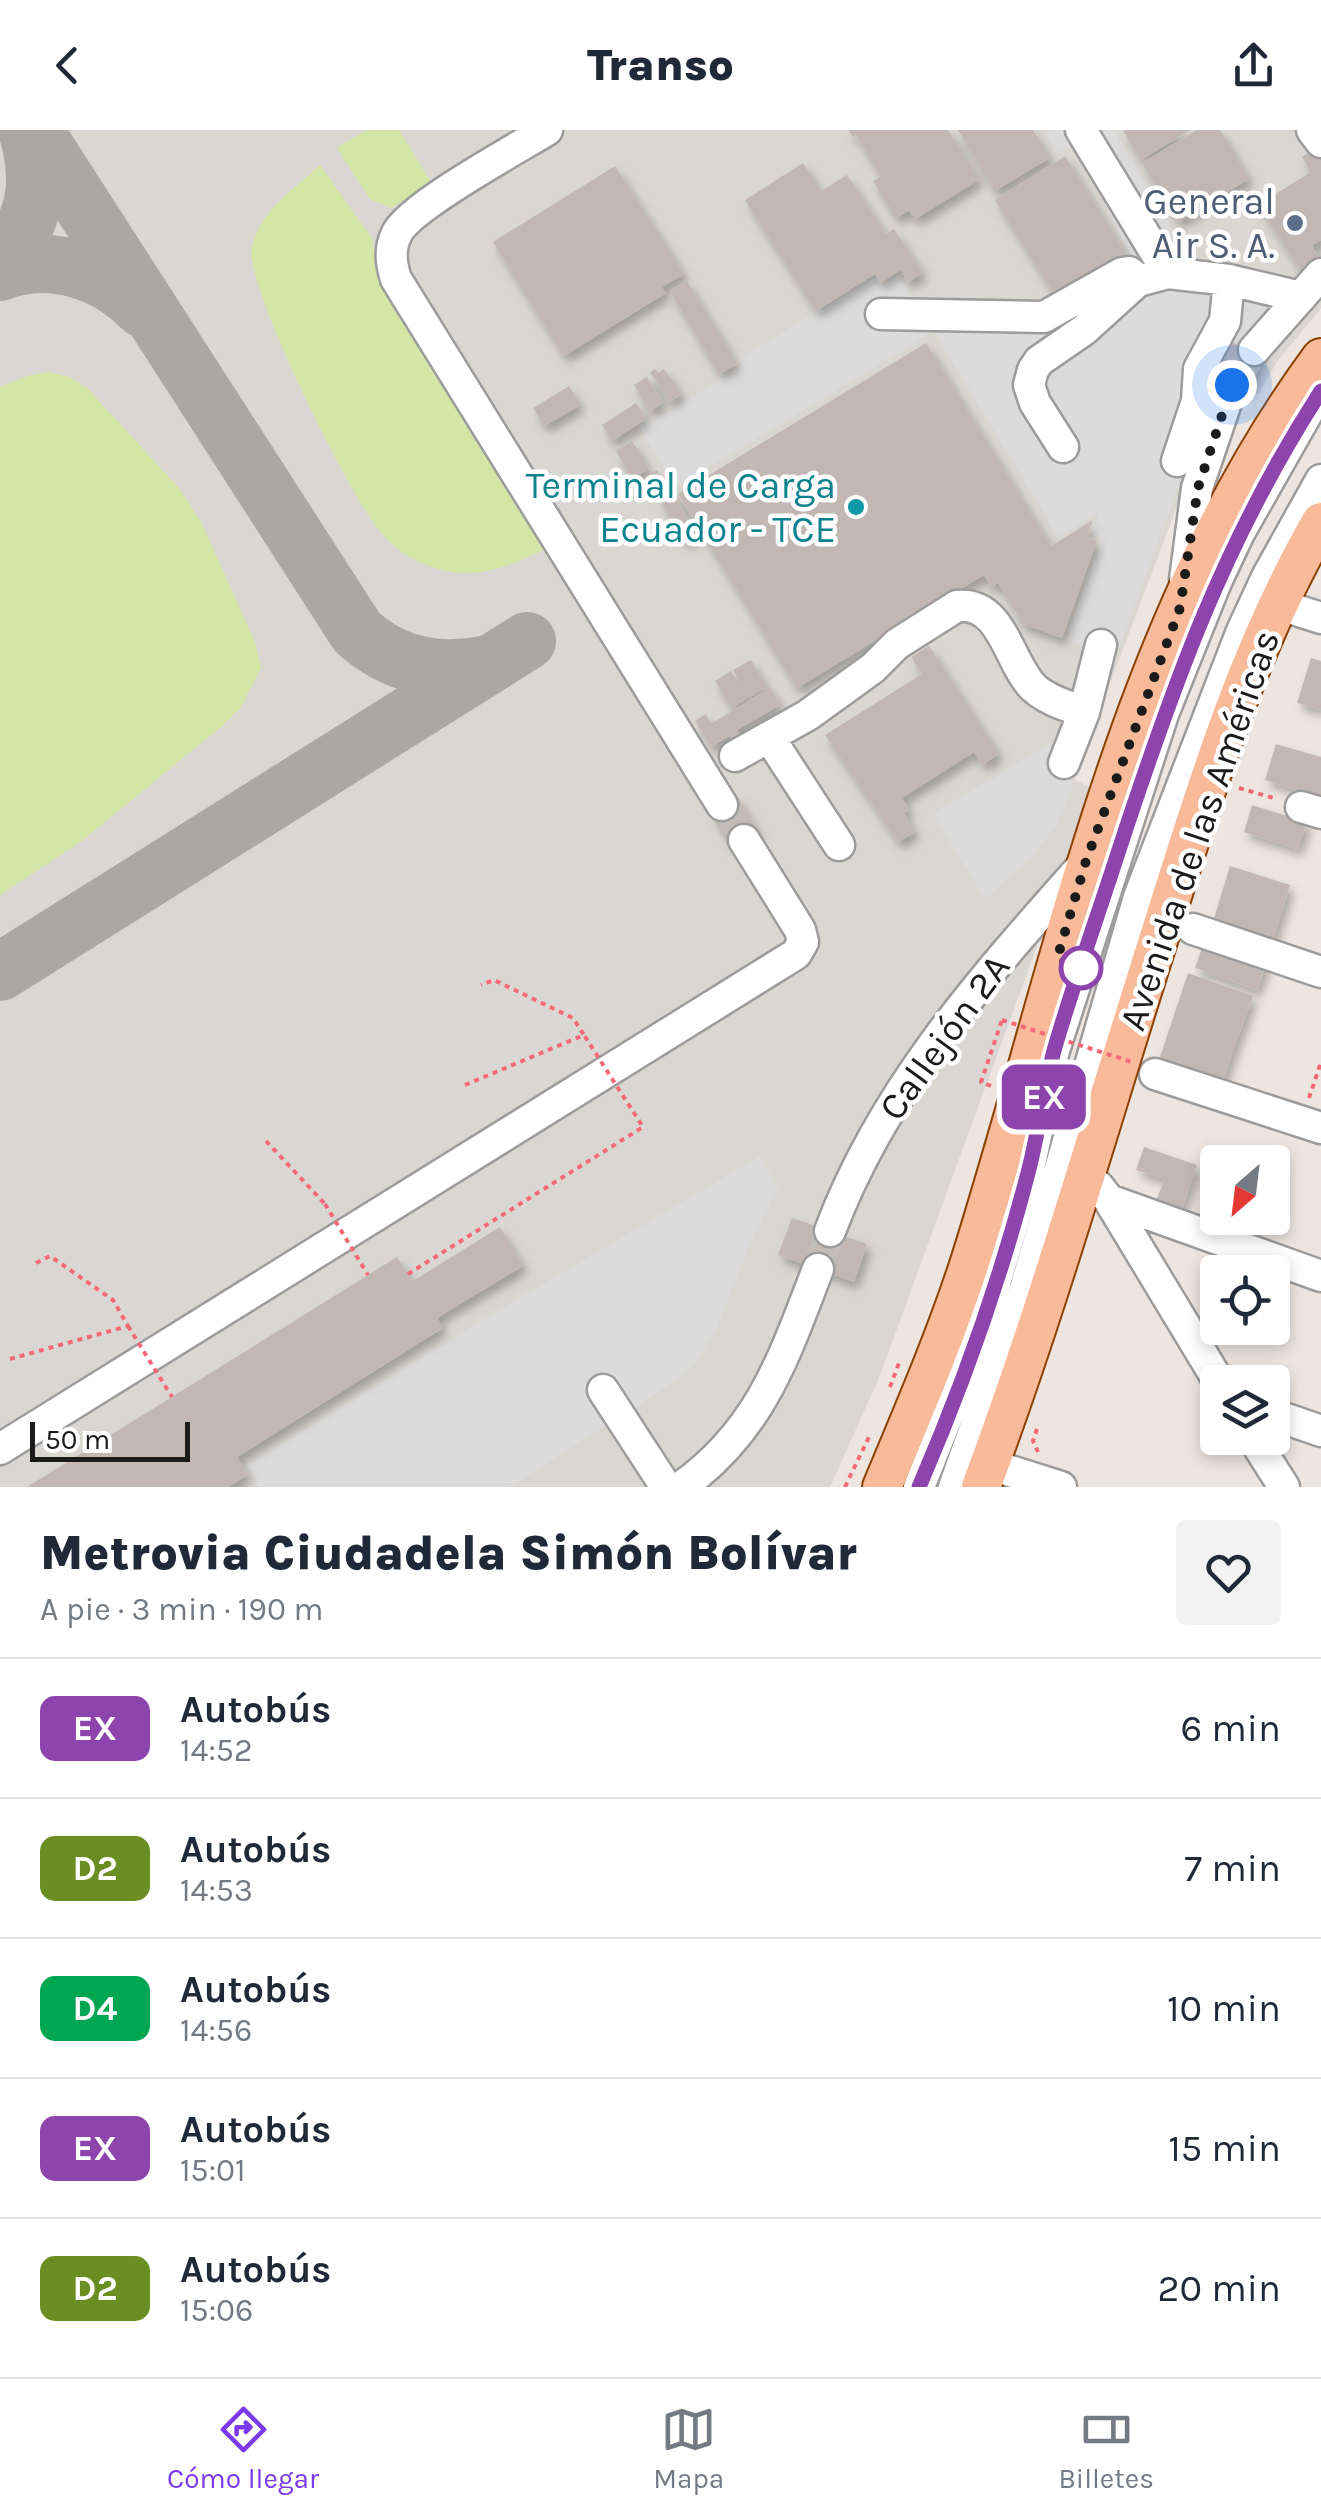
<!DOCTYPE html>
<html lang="es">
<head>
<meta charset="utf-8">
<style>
	:root { --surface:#fff; --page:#f2f2f3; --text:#1f2937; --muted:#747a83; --line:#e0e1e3; --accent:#7c3aed }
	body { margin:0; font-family:Karla,sans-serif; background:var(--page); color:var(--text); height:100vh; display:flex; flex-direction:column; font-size:38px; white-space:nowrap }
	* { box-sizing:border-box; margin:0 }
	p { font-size:32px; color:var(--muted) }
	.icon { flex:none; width:55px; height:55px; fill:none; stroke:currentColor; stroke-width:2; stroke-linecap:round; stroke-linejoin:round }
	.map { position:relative; height:1357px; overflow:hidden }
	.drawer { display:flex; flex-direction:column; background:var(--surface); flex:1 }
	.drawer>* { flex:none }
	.badge { padding:0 20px; border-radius:15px; font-size:35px; line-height:65px }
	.needle { width:65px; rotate:208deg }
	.fabs { position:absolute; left:1200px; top:1015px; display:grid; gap:20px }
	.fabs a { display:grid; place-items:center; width:90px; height:90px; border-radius:10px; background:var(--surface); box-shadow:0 5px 15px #0003; font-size:50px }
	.scale { position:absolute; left:30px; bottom:25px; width:160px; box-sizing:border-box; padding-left:10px; border:5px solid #1b1b1b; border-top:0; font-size:28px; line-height:35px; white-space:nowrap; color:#1b1b1b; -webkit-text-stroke:8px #fff; paint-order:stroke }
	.you { position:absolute; width:50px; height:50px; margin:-25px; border:8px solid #fff; border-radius:50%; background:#1a73e8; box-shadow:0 0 0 15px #1a73e833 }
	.map>.badge { position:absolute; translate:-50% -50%; box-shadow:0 0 0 5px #fff }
	.round { display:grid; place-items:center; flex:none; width:105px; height:105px; border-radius:10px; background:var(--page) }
	.summary { display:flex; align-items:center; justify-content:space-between; height:170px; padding:0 40px }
	h1 { font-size:48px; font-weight:800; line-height:75px }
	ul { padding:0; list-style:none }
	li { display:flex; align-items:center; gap:30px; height:140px; padding:0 40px; border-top:2px solid var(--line) }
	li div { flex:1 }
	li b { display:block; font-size:38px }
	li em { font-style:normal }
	li .badge { min-width:110px; font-weight:700; text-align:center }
	header { display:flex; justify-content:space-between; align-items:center; height:130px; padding:0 40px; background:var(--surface); font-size:45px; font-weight:800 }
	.menu { display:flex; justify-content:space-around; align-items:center; height:140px; border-top:2px solid var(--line); background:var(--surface); font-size:28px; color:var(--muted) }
	.menu a { display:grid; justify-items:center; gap:5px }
	.menu .selected { color:var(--accent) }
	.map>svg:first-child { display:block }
	.airport { fill:#dad6d2 }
	.grass { fill:#d4e6a6 }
	.parking { fill:#dbdbdb }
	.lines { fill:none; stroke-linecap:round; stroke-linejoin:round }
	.taxiway { stroke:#aaa7a4; stroke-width:58 }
	.building { fill:#c3b7b4; filter:url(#shadow) }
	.minor-tunnel { stroke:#c2bdb9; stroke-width:30; stroke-dasharray:30 15; stroke-linecap:butt }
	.minor-casing { stroke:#9c9c9c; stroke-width:35 }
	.major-casing { stroke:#8c4105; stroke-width:42 }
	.path { stroke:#f56979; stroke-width:4; stroke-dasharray:5 5; stroke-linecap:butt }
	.minor { stroke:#fff; stroke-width:30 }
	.major { stroke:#f8ba99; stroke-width:38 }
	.path-bridge { stroke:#f56979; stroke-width:4; stroke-dasharray:5 5; stroke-linecap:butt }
	.line-casing { stroke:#fff; stroke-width:22 }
	.line { stroke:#8e44ad; stroke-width:15 }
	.walk { stroke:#1b1b1b; stroke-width:10; stroke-dasharray:0 18 }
	.service-dot { fill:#5c6f8a; stroke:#fff; stroke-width:4 }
	.culture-dot { fill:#0f9aa8; stroke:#fff; stroke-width:4 }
	.stop-dot { fill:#fff; stroke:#8e44ad; stroke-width:5 }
	.labels { text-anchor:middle; stroke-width:9; stroke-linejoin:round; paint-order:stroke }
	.service-label { font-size:38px; fill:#4e5e75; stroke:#fff; text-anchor:end }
	.culture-label { font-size:38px; fill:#0d838f; stroke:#fff; text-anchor:end }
	.street-label { font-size:38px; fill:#1b1b1b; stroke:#fff }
</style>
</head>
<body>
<header><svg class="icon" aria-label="back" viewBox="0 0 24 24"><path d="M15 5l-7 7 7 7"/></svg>Transo<svg class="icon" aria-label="share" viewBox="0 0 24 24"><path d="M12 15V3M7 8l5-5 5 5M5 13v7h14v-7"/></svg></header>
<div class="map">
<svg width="1321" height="1357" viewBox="0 0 1321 1357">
	<defs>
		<filter id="shadow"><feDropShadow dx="4.5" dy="7" stdDeviation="5" flood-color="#0004"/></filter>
	</defs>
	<rect width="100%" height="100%" fill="#ece5e0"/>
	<!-- airport -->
	<path class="airport" d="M 0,0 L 1321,0 L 1321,178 L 1276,233 L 1259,264 L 1220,250 L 1185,355 L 1074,649 L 1094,660 L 879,1248 L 830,1357 L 0,1357 Z"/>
	<!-- grass -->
	<path class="grass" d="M 367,0 L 399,0 L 431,52 L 391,78 L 370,69 L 337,18 Z
		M 320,35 L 373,110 L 375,138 L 545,419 C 496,443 460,455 408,426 C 398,420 386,409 379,400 C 350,365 243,154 252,116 C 259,82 297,57 320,35 Z
		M 49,242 L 69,247 L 87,258 L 179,358 L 202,394 L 255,512 L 261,538 L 241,577 L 222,596 L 83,710 L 0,765 L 0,257 L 27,246 Z"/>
	<!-- parking -->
	<path class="parking" d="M 1043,0 L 1114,0 L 1189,128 L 1150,128 L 1302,158 L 1254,218 L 1226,208 L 1211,249 L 1215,250 L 1210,270 L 1116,526 L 1066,510 L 1102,410 L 1092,404 L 1099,382 L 1058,407 L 934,201 L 676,357 L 640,299 L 742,236 L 739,229 L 876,146 L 882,156 L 897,146 L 916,171 L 1060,181 L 1133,128 L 1073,16 L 1056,22 Z
		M 1056,610 L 1073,658 L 1055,697 L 1035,724 L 985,769 L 933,684 Z
		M 760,1026 L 778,1059 L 751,1111 L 717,1198 L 696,1232 L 677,1250 L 510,1357 L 260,1357 L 247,1336 L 501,1179 Z"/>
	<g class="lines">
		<!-- taxiway -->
		<path class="taxiway" d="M 34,0 L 357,502 C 396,537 439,544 489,534
			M 0,134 C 36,92 43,52 27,0
			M 0,142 C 50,123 105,140 142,178
			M 0,842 L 527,511"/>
	</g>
	<!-- building -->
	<path class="building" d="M 848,0 L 948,0 L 979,50 L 915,89 L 909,80 L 896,88 L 873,51 L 881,46 L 856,5 L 853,7 Z
		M 958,0 L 1033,0 L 1050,28 L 995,61 Z
		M 1123,0 L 1190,0 L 1141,30 Z
		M 1197,0 L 1220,0 L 1249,49 L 1178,92 L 1142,33 Z
		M 1315,19 L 1321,28 L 1321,110 L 1312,116 L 1321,130 L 1302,142 L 1258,75 L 1311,42 L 1302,27 Z
		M 1065,26 L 1127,125 L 1057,169 L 995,70 Z
		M 803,33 L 821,61 L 847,45 L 886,104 L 894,99 L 923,143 L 908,152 L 901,140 L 880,153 L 875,144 L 816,181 L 745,70 Z
		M 615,36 L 684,144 L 662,157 L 666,163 L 564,226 L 493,112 Z
		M 687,151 L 737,234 L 719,244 L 670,161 Z
		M 1226,211 L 1263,223 L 1249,261 L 1213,248 Z
		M 926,213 L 1051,416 L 1093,390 L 1086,407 L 1097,411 L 1062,508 L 1023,494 L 998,453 L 991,457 L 984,445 L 797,558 L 678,364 Z
		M 655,239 L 658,243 L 664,239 L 682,264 L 670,272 L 650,242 Z
		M 647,247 L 663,273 L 650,281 L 634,255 Z
		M 569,256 L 580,275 L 545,296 L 533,278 Z
		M 636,273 L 646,289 L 612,311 L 602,295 Z
		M 632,311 L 649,339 L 632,348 L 616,321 Z
		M 657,340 L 698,405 L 686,412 L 659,368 L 662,365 L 649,344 Z
		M 929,516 L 999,624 L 982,635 L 974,622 L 902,668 L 909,679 L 904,683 L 915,702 L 898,712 L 825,605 L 922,544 L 911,527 Z
		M 1311,528 L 1321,531 L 1321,580 L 1297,573 Z
		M 751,530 L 767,557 L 749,568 L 733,540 Z
		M 731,541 L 748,568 L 732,578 L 715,551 Z
		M 770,557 L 780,575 L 737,600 L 742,609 L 735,613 L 730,606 L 711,617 L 695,591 L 706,584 L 711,594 Z
		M 1276,614 L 1321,627 L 1321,667 L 1265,650 Z
		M 737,666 L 758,702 L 732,717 L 711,682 Z
		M 1252,675 L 1307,692 L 1298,719 L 1244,702 Z
		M 1230,736 L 1290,755 L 1272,813 L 1212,795 Z
		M 1117,741 L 1136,747 L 1102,853 L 1083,846 Z
		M 1205,809 L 1267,831 L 1257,860 L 1195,838 Z
		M 1188,843 L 1253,866 L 1223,949 L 1160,927 Z
		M 1144,1017 L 1197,1035 L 1178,1090 L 1153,1081 L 1164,1049 L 1136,1040 Z
		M 792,1088 L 867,1114 L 854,1152 L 778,1125 Z
		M 500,1097 L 523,1136 L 437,1188 L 443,1198 L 237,1327 L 248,1345 L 228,1357 L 27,1357 L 397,1127 L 413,1151 Z"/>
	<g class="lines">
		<!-- minor-tunnel -->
		<path class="minor-tunnel" d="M 1232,255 L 1254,220
			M 722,675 L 744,710
			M 818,1139 L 830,1101"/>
		<!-- minor casing -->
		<g class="minor-casing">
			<path id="minor" d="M 547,0 C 516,19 411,76 397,103 C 389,119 391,133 396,149 L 722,675
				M 1081,0 L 1168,143
				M 1312,0 L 1321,12
				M 881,184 L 1044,187 L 1122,143 L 1129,142 L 1133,145
				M 1254,220 L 1321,144
				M 1063,317 L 1035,273 L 1029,255 L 1033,240 L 1039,231 L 1084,200 L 1138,151 L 1168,143 L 1229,150 L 1301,167
				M 1177,331 L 1197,271 L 1199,239 L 1225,191 L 1229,150
				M 1185,450 L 1197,358 L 1232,255
				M 1277,474 L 1321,488
				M 769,607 L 839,715
				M 735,626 L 808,585 L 873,538 L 897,514 L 957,476 C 1003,471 1008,533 1034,558 C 1047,570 1068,576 1084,582
				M 1064,633 L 1084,582 L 1101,515
				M 1301,677 L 1321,683
				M 1193,799 L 1321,842
				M 1155,944 L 1321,998
				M 1084,1048 L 1098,1056 L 1109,1070 L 1219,1252
				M 1109,1070 L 1321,1146
				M 830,1101 C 884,957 984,847 1084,734
				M 603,1260 L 666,1357
				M 1272,1284 L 1321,1301
				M 1253,1308 L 1284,1357
				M 0,1319 L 796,824 L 803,812 L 800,800 L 744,710
				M 969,1328 L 1061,1357
				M 681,1357 C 761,1300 784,1227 818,1139
				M 919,1357 L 979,1207 L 1029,1039 L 1054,920 L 1163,584 L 1216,452 L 1239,403 L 1314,271
				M 954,1357 L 1026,1156 L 1139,767 L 1242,501 L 1267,447 L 1321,350"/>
		</g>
		<!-- major casing -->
		<g class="major-casing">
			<path id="major" d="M 882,1357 C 913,1283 945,1209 970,1132 C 1067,826 1126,492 1321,228
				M 981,1357 C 1049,1175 1102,986 1161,801 C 1205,661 1247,520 1321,392"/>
		</g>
		<!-- path -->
		<path class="path" d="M 1239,658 L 1277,669
			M 465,955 L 584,905 L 573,888 L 494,850 L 481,855
			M 991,956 L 981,952 L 1002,890
			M 1309,968 L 1321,932
			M 266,1011 L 325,1074
			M 10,1229 L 128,1196 L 113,1170 L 50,1126 L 36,1133
			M 890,1257 L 899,1233
			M 1037,1299 L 1033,1311 L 1038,1322
			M 845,1357 L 869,1307"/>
		<!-- minor -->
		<use href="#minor" class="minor"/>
		<!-- major -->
		<use href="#major" class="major"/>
		<!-- path-bridge -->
		<path class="path-bridge" d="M 1002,890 L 1135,933
			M 325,1074 L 368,1145
			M 408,1144 L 643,997 L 584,905
			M 128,1196 L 172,1267"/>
	</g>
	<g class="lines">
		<!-- line casing -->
		<g class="line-casing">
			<path id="line" d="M 919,1357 C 963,1255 1000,1151 1028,1043 C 1039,1002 1043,959 1055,917 C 1074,852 1097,788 1118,723 C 1173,555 1224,411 1321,261"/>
		</g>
		<!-- line -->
		<use href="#line" class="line"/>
		<!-- walk -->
		<path class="walk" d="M 1081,838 L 1057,829 L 1086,731 L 1180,478 L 1198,358 L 1232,255"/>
	</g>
	<!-- markers -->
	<circle class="service-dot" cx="1295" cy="93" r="10"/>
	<circle class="culture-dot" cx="856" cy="377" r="10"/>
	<circle class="stop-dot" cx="1081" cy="838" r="20"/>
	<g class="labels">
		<!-- service labels -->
		<g class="service-label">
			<text x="1275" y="84">General<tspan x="1275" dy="44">Air S. A.</tspan></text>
		</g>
		<!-- culture labels -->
		<g class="culture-label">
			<text x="836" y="368">Terminal de Carga<tspan x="836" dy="44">Ecuador - TCE</tspan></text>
		</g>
		<!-- street labels -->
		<g class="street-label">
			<text transform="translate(1199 700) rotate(-71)" y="13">Avenida de las Américas</text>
			<text transform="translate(944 907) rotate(-54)" y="13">Callejón 2A</text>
		</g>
	</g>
</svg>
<div class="fabs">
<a><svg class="needle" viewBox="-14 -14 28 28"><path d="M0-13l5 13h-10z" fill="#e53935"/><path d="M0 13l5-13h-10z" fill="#747a83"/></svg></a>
<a><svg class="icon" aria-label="locate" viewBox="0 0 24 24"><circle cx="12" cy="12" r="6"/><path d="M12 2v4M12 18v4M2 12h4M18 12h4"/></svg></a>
<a><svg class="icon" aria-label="layers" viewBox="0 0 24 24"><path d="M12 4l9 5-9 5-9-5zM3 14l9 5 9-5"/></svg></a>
</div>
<div class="scale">50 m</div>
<div class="you" style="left:1232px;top:255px"></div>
<b class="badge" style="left:1044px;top:967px;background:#8e44ad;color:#fff">EX</b>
</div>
<section class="drawer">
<div class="summary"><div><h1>Metrovia Ciudadela Simón Bolívar</h1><p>A pie · 3 min · 190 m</p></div><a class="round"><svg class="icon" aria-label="heart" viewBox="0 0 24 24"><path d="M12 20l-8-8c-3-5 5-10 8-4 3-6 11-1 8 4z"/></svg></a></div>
<ul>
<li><span class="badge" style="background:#8e44ad;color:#fff">EX</span><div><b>Autobús</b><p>14:52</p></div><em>6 min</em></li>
<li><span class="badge" style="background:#6b8e23;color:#fff">D2</span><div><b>Autobús</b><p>14:53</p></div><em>7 min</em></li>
<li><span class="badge" style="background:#00a651;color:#fff">D4</span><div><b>Autobús</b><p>14:56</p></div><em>10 min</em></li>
<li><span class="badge" style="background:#8e44ad;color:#fff">EX</span><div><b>Autobús</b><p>15:01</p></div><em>15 min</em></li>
<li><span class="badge" style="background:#6b8e23;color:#fff">D2</span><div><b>Autobús</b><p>15:06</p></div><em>20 min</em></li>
</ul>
</section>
<nav class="menu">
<a class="selected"><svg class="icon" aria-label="directions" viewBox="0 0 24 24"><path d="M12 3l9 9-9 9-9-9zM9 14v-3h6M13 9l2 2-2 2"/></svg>Cómo llegar</a>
<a><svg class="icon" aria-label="map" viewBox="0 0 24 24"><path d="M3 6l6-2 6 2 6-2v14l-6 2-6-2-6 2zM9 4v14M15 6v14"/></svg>Mapa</a>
<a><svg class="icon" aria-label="tickets" viewBox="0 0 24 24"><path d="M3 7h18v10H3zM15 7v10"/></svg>Billetes</a>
</nav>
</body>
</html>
